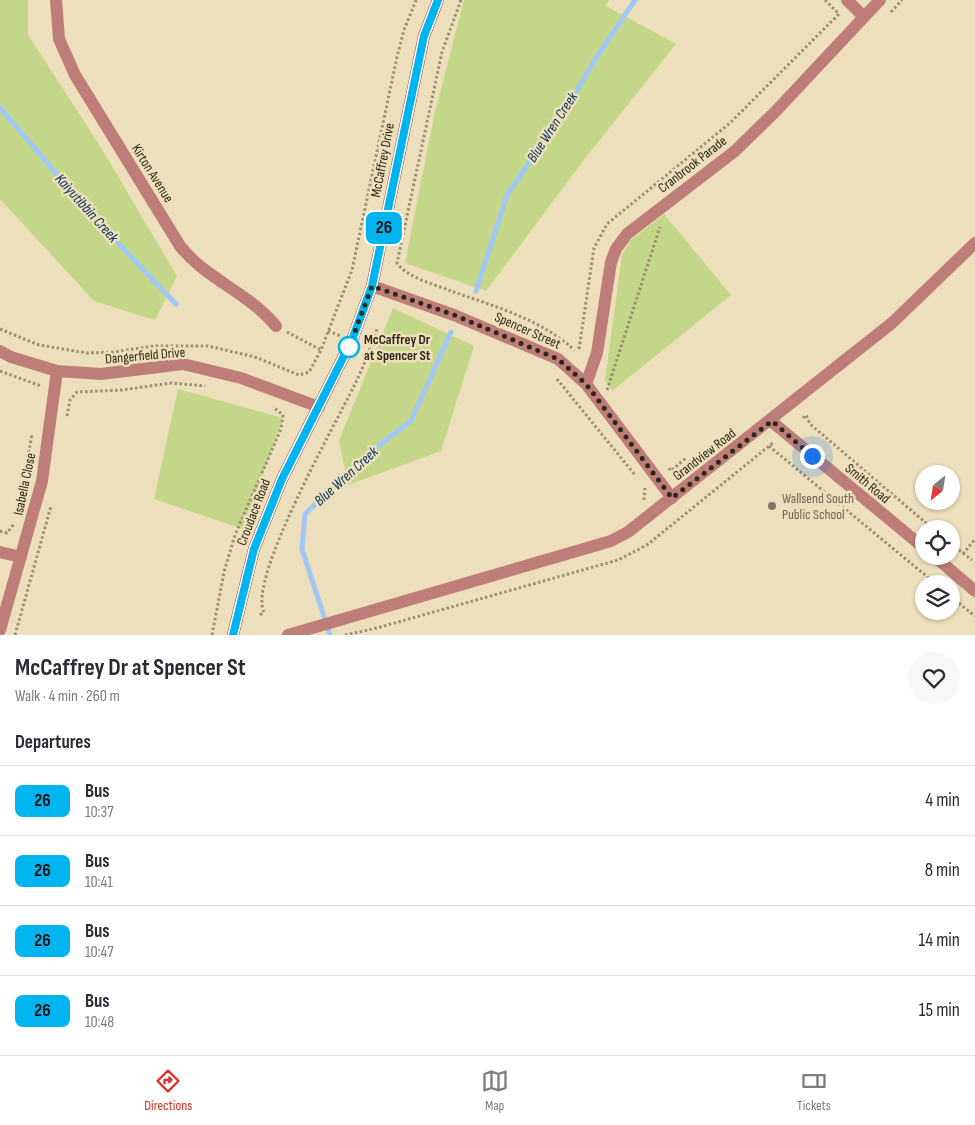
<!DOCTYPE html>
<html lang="en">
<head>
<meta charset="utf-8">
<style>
	:root { --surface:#fff; --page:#f7f7f7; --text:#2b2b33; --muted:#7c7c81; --line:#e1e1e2; --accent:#d93025 }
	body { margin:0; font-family:"Sofia Sans Condensed",sans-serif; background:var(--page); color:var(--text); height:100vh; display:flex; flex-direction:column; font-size:19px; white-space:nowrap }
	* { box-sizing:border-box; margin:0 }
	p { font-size:16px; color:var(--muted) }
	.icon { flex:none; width:28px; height:28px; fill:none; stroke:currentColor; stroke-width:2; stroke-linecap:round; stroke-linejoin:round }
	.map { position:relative; height:635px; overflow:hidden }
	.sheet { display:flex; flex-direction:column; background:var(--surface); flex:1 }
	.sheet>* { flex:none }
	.badge { padding:0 10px; border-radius:8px; font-size:18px; line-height:32px }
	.needle { width:32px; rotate:210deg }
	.fabs { position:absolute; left:915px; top:465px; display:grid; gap:10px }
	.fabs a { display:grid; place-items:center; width:45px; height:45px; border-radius:50%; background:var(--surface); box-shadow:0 1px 4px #0004; font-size:25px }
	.you { position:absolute; width:25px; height:25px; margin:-12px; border:4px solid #fff; border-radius:50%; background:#1a73e8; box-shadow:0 0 0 8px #1a73e833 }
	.map>.badge { position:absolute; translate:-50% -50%; box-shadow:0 0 0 2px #fff }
	h2 { padding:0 15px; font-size:19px; line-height:45px }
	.round { display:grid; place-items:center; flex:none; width:52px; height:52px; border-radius:26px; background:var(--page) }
	.head { display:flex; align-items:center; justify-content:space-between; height:85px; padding:0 15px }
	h1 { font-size:24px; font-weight:700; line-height:38px }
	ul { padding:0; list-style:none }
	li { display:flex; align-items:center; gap:15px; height:70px; padding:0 15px; border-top:1px solid var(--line) }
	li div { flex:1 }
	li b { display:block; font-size:19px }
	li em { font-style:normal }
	li .badge { min-width:55px; font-weight:700; text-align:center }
	.tab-bar { display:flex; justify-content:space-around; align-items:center; height:70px; border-top:1px solid var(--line); background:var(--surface); font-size:14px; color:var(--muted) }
	.tab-bar a { display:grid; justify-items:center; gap:2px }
	.tab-bar .current { color:var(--accent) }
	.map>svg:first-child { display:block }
	.green { fill:#c4d788 }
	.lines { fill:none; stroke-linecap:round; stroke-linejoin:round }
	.stream { stroke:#a2c7f4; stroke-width:5 }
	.path { stroke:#9b9076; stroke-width:3; stroke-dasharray:2.5 2.5; stroke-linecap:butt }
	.minor { stroke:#bf7d79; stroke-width:12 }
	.tertiary { stroke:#bf7d79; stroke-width:12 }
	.secondary { stroke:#a84948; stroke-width:12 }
	.line-casing { stroke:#fff; stroke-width:11 }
	.line { stroke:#00b5ef; stroke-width:8 }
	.walk { stroke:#2e281b; stroke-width:5; stroke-dasharray:0 9 }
	.stop-dot { fill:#fff; stroke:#00b5ef; stroke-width:2.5 }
	.education-dot { fill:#8d6e63; stroke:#eddfbb; stroke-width:2 }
	.labels { text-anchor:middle; stroke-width:5; stroke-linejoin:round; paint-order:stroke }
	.street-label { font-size:14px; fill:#2e281b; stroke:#eddfbb }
	.stop-label { font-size:14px; font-weight:bold; fill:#2e281b; stroke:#eddfbb; text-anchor:start }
	.education-label { font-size:14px; fill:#785e54; stroke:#eddfbb; text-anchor:start }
	.water-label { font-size:15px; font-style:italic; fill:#02305c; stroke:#eddfbb }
</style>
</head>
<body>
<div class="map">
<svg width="975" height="635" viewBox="0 0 975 635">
	<rect width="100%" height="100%" fill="#eddfbb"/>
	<!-- green -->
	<path class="green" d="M 0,0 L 28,0 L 28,35 L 100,146 L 177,276 L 155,320 L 94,301 L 0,199 Z
		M 464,0 L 609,0 L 606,6 L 676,44 L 583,161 L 486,291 L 405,263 L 434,116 Z
		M 664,214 L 731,295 L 612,391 L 605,380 L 622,255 L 630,241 Z
		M 393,308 L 474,346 L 441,451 L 348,485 L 339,440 Z
		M 178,389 L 283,418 L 243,529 L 154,499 Z"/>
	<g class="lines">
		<!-- stream -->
		<path class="stream" d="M 0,108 L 98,222 L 176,304
			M 476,291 L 507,195 L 564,112 L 596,58 L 635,0
			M 330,635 L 302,549 L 305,514 L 366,455 L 411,421 L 451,332"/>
		<!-- path -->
		<path class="path" d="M 461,0 L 442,52 L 397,263 C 407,278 434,284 451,291 C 493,306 541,319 574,350
			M 891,12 L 902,0
			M 0,329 L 39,345 L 87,353 L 113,352 L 154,346 L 208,346 L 255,357 L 299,375 L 309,372 L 321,350 L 352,270 L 397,57 L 404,30 L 416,0
			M 328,331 L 341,336
			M 287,332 L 321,350
			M 579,349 L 594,248 L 607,224 L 730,123 L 839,14 L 825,0
			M 0,371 L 41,386
			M 557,379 L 635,475
			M 607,390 L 660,227
			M 67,416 L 70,400 L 77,392 L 122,390 L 171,383 L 205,386
			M 803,418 L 806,415 L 810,424 L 933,529
			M 769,446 L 936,584
			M 669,468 L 671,471 L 687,457
			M 644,500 L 645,488
			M 20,502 L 32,434
			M 0,531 L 7,533 L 14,524
			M 951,544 L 972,560
			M 963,554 L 975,539
			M 951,597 L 975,616
			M 260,615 L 264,612 C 247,580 337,421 354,386 C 363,368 371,348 377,329
			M 15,635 L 51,506
			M 212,635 L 224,572 L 235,535 L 281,429 L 283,415 L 273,407
			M 345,635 L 377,628 L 618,560 L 647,545 L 774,442"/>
		<!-- minor -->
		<path class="minor" d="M 56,0 L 59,39 L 75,75 L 180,246 C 206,279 249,293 276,326
			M 847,0 L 863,16
			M 372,286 L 454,315 L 558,359 L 586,384 L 672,498
			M 586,384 L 597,353 L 611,262 L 616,249 L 627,234 L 735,151 L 775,112 L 880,0
			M 771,421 L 924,548
			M 0,552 L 21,557
			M 934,556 L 975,591
			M 0,630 L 42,481 L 57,371"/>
		<!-- tertiary -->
		<path class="tertiary" d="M 0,351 L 11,357 L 57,371 L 101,374 L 183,364 L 241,378 L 319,407
			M 288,635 L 611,541 L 628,532 L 892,323 L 975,243"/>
		<!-- secondary -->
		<path class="secondary" d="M 233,635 L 254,549 L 282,479 L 352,340 L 372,286 L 424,36 L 438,0"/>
	</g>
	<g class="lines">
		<!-- line casing -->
		<g class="line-casing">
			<path id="line" d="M 233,635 L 254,549 L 282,479 L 352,340 L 372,286 L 424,36 L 438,0"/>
		</g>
		<!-- line -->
		<use href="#line" class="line"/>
		<!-- walk -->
		<path class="walk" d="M 349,347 L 372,286 L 454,315 L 558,359 L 586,384 L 672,498 L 772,421 L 812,456"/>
	</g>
	<!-- markers -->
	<circle class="stop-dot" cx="349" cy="347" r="10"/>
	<circle class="education-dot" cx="772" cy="506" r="5"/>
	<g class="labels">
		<!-- street labels -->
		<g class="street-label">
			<text transform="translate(382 160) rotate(-79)" y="5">McCaffrey Drive</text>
			<text transform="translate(692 164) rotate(-38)" y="5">Cranbrook Parade</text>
			<text transform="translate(153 173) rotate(58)" y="5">Kirton Avenue</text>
			<text transform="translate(528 330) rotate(24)" y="5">Spencer Street</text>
			<text transform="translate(145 355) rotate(-5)" y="5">Dangerfield Drive</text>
			<text transform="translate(704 454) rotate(-38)" y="5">Grandview Road</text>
			<text transform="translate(868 483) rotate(40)" y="5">Smith Road</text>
			<text transform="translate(24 484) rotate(-78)" y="5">Isabella Close</text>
			<text transform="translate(253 512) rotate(-69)" y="5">Croudace Road</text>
		</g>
		<!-- stop labels -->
		<g class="stop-label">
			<text x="364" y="344">McCaffrey Dr<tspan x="364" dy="16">at Spencer St</tspan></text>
		</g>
		<!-- education labels -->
		<g class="education-label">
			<text x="782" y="503">Wallsend South<tspan x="782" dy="16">Public School</tspan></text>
		</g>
		<!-- water labels -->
		<g class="water-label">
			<text transform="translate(552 127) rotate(-57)" y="5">Blue Wren Creek</text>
			<text transform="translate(87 208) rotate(48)" y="5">Kaiyutibbin Creek</text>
			<text transform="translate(346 476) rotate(-42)" y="5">Blue Wren Creek</text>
		</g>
	</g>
</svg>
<div class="fabs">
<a><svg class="needle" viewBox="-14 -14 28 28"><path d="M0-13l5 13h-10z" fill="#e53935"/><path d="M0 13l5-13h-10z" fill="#7c7c81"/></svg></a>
<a><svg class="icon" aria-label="locate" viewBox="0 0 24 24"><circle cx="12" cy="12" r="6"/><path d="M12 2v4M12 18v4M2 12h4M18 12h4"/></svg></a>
<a><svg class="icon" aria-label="layers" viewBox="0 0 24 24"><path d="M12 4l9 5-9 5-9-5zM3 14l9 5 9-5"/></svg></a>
</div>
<div class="you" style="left:812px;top:456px"></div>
<b class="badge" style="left:384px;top:228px;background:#00b5ef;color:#111">26</b>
</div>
<section class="sheet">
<div class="head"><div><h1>McCaffrey Dr at Spencer St</h1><p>Walk · 4 min · 260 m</p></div><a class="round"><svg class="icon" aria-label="heart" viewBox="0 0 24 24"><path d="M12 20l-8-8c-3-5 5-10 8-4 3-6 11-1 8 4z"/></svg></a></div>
<h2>Departures</h2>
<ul>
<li><span class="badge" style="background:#00b5ef;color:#111">26</span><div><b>Bus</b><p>10:37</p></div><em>4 min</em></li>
<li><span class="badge" style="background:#00b5ef;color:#111">26</span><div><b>Bus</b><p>10:41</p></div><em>8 min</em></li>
<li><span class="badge" style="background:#00b5ef;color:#111">26</span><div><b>Bus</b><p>10:47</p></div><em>14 min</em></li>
<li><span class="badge" style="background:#00b5ef;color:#111">26</span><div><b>Bus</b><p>10:48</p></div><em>15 min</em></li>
</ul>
</section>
<nav class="tab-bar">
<a class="current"><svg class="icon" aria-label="directions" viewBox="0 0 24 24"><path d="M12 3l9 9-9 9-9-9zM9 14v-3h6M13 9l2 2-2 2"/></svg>Directions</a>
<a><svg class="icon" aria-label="map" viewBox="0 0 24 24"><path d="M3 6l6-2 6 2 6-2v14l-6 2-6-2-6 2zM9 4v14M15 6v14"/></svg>Map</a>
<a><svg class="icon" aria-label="tickets" viewBox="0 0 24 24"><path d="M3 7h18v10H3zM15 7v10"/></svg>Tickets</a>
</nav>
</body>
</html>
